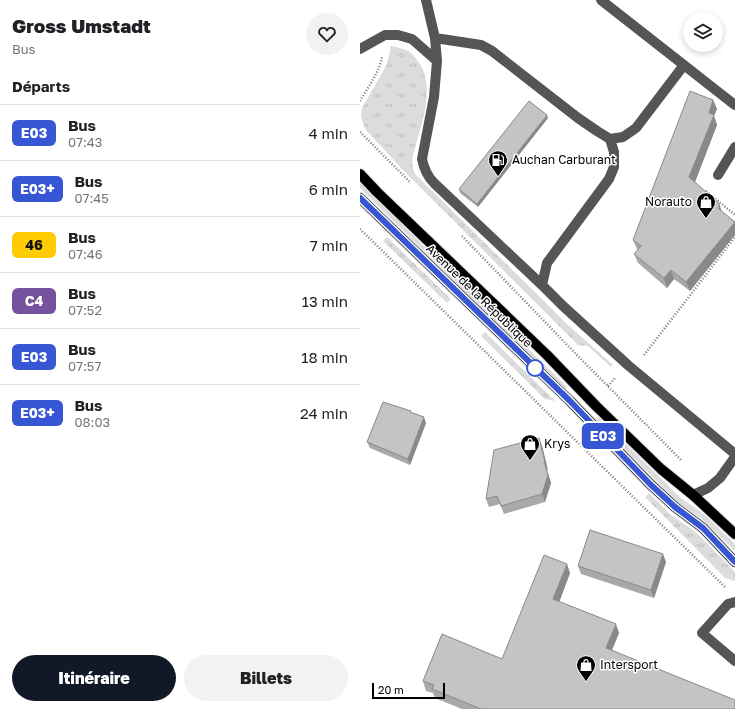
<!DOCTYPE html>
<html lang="fr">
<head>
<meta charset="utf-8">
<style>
	:root { --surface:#fff; --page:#f2f2f2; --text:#202124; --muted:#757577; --line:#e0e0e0; --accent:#111827 }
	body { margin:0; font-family:"Golos Text",sans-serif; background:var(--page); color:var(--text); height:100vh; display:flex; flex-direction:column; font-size:15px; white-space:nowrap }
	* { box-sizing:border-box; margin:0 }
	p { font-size:13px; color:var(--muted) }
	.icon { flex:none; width:22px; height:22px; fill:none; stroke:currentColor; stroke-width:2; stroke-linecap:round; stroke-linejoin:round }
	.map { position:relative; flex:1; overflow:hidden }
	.sheet { display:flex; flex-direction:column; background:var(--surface); width:360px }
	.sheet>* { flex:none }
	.badge { padding:0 8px; border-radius:6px; font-size:14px; line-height:26px }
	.tools { position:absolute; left:323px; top:12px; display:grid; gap:8px }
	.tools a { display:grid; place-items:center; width:40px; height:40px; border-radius:50%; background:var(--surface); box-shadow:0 2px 6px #0003; font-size:20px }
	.scale { position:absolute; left:12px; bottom:10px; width:73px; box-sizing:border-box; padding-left:4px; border:2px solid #000; border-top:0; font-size:11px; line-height:14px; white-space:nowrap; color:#000; -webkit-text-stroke:3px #fff; paint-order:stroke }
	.map>.badge { position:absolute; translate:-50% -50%; box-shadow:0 0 0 2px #fff }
	h2 { padding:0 12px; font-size:15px; line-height:36px }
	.round { display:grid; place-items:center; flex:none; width:42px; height:42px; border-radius:21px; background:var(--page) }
	.head { display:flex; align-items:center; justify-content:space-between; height:68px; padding:0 12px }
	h1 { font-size:19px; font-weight:800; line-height:30px }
	.action { display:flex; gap:8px; margin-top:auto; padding:8px 12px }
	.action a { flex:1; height:46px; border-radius:24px; background:var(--accent); color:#fff; font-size:16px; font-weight:800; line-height:46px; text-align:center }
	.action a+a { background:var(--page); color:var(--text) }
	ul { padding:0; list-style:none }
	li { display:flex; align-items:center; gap:12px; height:56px; padding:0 12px; border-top:1px solid var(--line) }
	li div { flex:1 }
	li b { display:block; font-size:15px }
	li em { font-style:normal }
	li .badge { min-width:44px; font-weight:700; text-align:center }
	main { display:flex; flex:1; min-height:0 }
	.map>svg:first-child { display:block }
	.grass { fill:url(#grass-tufts) }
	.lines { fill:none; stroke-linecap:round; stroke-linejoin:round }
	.major-casing { stroke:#dbdbdb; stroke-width:12 }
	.path { stroke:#777; stroke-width:2.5; stroke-dasharray:1 2; stroke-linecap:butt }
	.minor { stroke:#555; stroke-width:10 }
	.major { stroke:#000; stroke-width:10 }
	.wall { fill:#a9a9a9 }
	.shaded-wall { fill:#898989 }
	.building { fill:#c4c4c4; stroke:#898989 }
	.line-casing { stroke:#fff; stroke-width:9 }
	.line { stroke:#3656d3; stroke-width:6 }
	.stop-dot { fill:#fff; stroke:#3656d3; stroke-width:2 }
	.labels { text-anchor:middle; stroke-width:3; stroke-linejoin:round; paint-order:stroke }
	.poi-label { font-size:12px; fill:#000; stroke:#fff; text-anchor:start }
	.street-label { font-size:12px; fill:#000; stroke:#fff }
</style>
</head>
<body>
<main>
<section class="sheet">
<div class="head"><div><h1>Gross Umstadt</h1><p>Bus</p></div><a class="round"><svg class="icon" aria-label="heart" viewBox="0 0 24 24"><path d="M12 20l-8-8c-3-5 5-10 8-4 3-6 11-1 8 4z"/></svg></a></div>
<h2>Départs</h2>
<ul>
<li><span class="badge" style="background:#3656d3;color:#fff">E03</span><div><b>Bus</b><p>07:43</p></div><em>4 min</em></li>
<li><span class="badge" style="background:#3656d3;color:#fff">E03+</span><div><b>Bus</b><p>07:45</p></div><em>6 min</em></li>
<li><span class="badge" style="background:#ffcc03;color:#111">46</span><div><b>Bus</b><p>07:46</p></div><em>7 min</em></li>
<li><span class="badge" style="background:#75529d;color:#fff">C4</span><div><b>Bus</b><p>07:52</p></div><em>13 min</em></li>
<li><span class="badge" style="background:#3656d3;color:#fff">E03</span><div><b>Bus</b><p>07:57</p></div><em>18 min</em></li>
<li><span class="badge" style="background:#3656d3;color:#fff">E03+</span><div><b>Bus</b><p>08:03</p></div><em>24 min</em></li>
</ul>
<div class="action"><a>Itinéraire</a><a>Billets</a></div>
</section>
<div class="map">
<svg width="375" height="709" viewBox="0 0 375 709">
	<defs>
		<pattern id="grass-tufts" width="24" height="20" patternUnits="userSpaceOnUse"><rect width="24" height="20" fill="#dcdcdc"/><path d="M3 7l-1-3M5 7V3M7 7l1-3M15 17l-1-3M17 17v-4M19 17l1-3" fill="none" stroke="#bbb"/></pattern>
	</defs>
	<rect width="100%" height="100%" fill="#fff"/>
	<!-- grass -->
	<path class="grass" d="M 31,46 C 36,47 41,48 46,50 C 51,52 54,56 57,60 C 78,86 60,127 53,155 C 52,162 52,167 55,174 L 207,324 L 253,365 L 251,367 L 228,346 L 218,345 L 43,170 L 5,129 L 1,116 L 2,108 L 27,64 Z
		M 0,183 L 207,387 L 205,390 L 0,188 Z
		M 27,237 L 91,299 L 87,303 L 23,241 Z
		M 125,332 L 195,401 L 185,399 L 121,336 Z
		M 238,417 L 321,498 L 345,515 L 375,544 L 375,551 L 342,519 L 319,503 L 235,420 Z
		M 289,493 L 311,515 L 333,530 L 342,538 L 375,572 L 375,581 L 365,578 L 285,497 Z"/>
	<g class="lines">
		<!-- major casing -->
		<g class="major-casing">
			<path id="major" d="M 0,174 L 17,192 L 187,355 L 236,406 L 301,469 L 333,495 L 375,534
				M 0,198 L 210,401 L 290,484 L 315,507 L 343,528 L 375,562"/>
		</g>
		<!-- path -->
		<path class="path" d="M 0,101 C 8,87 19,73 22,57
			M 0,132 L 51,183
			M 346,191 L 375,215
			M 0,229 L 365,587
			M 102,236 L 214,352 L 322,461
			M 284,355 L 375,237
			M 248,386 L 256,377"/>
		<!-- minor -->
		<path class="minor" d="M 66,0 L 75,38 L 77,61 L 74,97 L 62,159 C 64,169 67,176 74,183 L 182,285 L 203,306 L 269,366 L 375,454
			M 241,0 L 375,105
			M 75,38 L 121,45 L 132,51 L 218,118 L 237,131 L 250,139 L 263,137 L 276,128 L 324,65
			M 0,49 L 25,35 L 38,35 L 52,39 L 77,61
			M 358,175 L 375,147
			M 182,285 L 187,263 L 249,179 L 254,167 L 254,152 L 250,139
			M 333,495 L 348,488 L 360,478 L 375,457
			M 375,602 L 368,604 L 342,633 L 375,661"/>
		<!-- major -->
		<use href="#major" class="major"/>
	</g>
	<!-- wall -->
	<path class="wall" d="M 353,100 L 357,109 L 354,116 L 357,125 L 335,182 L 362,212 L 375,222 L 375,235 L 330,291 L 314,279 L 307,288 L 278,263 L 274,254 L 278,250 L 277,249 L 273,240 Z
		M 188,118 L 118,207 L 100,193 L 99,189 Z
		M 51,412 L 66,423 L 50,465 L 10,448 L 7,442 Z
		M 182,446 L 188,470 L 187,470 L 191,483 L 185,502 L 144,514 L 140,504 L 129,507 L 126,499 Z
		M 306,562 L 294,598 L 221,574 L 218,566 Z
		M 210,573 L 199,602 L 259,633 L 252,650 L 375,709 L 102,709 L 75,698 L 73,693 L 66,691 L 63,681 L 142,659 Z"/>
	<!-- shaded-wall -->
	<path class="shaded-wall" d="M 353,100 L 357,109 L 354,116 L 357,125 L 333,187 L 329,177 L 349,113 Z
		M 187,115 L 188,118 L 118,207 L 117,204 Z
		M 359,203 L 362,212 L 359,209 Z
		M 375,222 L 375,235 L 330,291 L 326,282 Z
		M 311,270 L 314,279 L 307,288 L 304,278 Z
		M 64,417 L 66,423 L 50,465 L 48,459 Z
		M 179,438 L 182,446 L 188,470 L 185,462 Z
		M 184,462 L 191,483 L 185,502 L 182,494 Z
		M 303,554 L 306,562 L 294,598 L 291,590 Z
		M 207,564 L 210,573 L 197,608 L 193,599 Z
		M 256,624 L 259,633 L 249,657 L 246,648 Z"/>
	<!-- building -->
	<path class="building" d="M 330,91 L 353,100 L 349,113 L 354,115 L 329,177 L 359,203 L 359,209 L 375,222 L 326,282 L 311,270 L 304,278 L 274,254 L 281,246 L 273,240 Z
		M 169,101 L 187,115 L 117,204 L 99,189 Z
		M 23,402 L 51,411 L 50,412 L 64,417 L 48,459 L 7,442 Z
		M 179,438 L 185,462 L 184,462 L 188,475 L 182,494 L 141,506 L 137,496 L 126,499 L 134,450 Z
		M 230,530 L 303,554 L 291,590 L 218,566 Z
		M 184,555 L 207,564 L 193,599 L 256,624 L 246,648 L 375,700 L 375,709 L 121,709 L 72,689 L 74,685 L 63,681 L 82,634 L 142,659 Z"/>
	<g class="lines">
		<!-- line casing -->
		<g class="line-casing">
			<path id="line" d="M 0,198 L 210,401 L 290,484 L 315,507 L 343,528 L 375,562"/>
		</g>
		<!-- line -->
		<use href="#line" class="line"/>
	</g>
	<!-- icons -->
	<defs>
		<g id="fuel-pin" transform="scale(1)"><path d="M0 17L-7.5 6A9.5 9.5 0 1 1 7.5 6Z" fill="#000" stroke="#fff"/><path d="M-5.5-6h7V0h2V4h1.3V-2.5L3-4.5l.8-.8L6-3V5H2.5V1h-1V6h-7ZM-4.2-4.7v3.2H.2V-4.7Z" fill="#fff"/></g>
		<g id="shop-pin" transform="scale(1)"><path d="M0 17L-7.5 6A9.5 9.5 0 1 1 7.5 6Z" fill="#000" stroke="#fff"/><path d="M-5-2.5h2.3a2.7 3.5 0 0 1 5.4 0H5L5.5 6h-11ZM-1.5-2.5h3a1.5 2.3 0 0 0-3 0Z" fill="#fff"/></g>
	</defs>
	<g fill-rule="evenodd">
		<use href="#fuel-pin" x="138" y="160"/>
		<use href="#shop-pin" x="346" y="202"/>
		<use href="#shop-pin" x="170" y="444"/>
		<use href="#shop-pin" x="226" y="665"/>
	</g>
	<!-- markers -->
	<circle class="stop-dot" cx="175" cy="368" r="8"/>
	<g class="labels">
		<!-- poi labels -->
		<g class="poi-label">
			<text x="152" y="164">Auchan Carburant</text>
			<text x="332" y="206" text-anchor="end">Norauto</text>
			<text x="184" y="448">Krys</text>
			<text x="240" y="669">Intersport</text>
		</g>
		<!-- street labels -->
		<g class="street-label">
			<text transform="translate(119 296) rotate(44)" y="4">Avenue de la République</text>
		</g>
	</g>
</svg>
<div class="tools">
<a><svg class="icon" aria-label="layers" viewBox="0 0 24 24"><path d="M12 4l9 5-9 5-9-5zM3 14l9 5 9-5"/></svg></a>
</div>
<div class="scale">20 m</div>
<b class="badge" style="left:243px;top:436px;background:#3656d3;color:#fff">E03</b>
</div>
</main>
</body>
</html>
